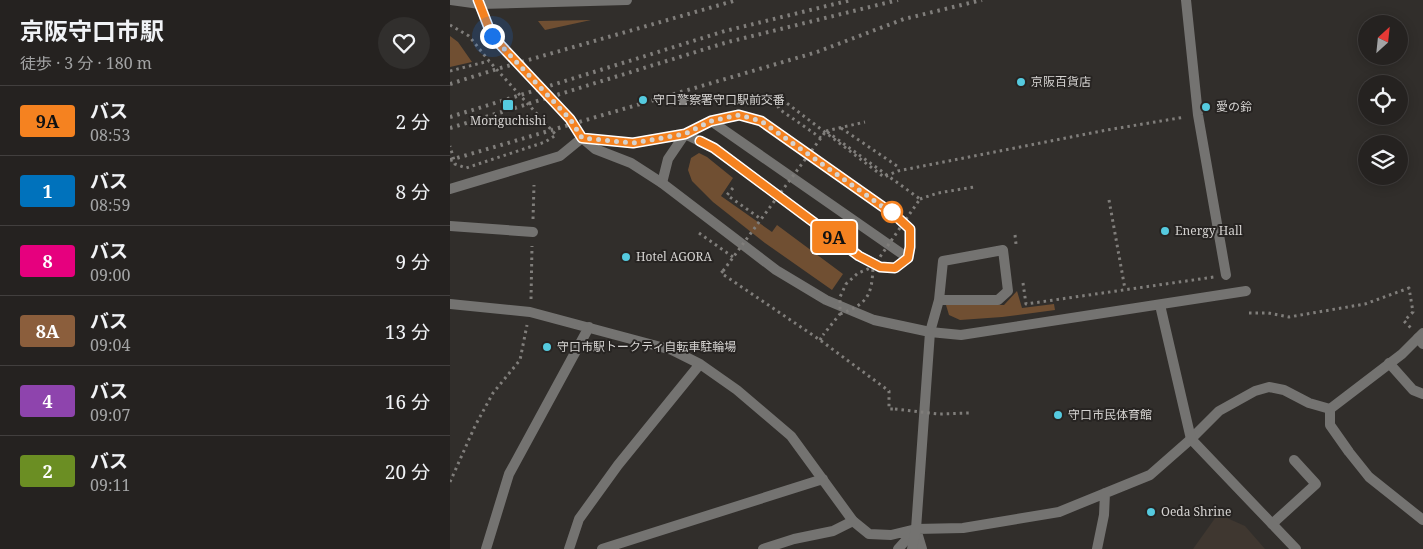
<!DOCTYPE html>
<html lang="ja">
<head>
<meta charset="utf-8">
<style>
	:root { --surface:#252220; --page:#312f2d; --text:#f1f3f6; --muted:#a3a4a5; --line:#423f3e }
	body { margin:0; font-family:"Noto Serif","Noto Sans JP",serif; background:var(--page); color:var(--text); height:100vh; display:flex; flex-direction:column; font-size:19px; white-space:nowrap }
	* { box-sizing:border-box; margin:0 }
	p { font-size:16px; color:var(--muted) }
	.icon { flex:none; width:28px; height:28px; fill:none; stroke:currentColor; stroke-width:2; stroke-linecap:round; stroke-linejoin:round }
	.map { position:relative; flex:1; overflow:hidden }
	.details { display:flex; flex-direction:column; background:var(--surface); width:450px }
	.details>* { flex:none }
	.badge { padding:0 10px; border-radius:4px; font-size:18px; line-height:32px }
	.needle { width:32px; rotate:27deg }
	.fabs { position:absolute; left:908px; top:15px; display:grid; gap:10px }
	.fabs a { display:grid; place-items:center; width:50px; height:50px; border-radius:50%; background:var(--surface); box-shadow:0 2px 12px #0003,0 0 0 1px var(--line); font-size:25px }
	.you { position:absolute; width:25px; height:25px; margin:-12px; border:4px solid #fff; border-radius:50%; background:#1a73e8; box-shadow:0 0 0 8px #1a73e833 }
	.map>.badge { position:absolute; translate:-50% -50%; box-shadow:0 0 0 2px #fff }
	.round { display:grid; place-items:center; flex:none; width:52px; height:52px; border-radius:26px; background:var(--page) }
	.overview { display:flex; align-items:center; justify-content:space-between; height:85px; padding:0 20px }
	h1 { font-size:24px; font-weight:700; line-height:38px }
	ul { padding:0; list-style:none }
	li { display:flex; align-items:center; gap:15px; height:70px; padding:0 20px; border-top:1px solid var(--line) }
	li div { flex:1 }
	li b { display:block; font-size:19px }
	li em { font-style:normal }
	li .badge { min-width:55px; font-weight:700; text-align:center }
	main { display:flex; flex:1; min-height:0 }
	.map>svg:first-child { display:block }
	.built { fill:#3f3730 }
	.green { fill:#704f32 }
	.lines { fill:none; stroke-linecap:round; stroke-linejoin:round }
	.path { stroke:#807e7b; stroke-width:3; stroke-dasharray:2.5 4; stroke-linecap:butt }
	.service { stroke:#747371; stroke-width:10 }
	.pedestrian { stroke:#747371; stroke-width:10 }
	.minor { stroke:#747371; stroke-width:10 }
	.tertiary { stroke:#747371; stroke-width:10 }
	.rail { stroke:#807e7b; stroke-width:4; stroke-dasharray:2.5 5; stroke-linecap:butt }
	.path-bridge { stroke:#807e7b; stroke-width:3; stroke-dasharray:2.5 4; stroke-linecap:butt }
	.line-casing { stroke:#fff; stroke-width:11 }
	.line { stroke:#f58220; stroke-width:8 }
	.walk { stroke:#d5d3d1; stroke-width:5; stroke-dasharray:0 9 }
	.poi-dot { fill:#55cadf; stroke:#272422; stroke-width:2 }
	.stop-dot { fill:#fff; stroke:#f58220; stroke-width:2.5 }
	.labels { text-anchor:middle; stroke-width:4; stroke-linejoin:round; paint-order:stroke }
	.poi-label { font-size:12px; fill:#d5d3d1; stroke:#272422; text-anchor:start }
</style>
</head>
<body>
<main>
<section class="details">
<div class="overview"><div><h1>京阪守口市駅</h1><p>徒歩 · 3 分 · 180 m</p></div><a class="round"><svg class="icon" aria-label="heart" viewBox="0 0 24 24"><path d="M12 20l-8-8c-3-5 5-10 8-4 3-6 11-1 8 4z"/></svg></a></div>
<ul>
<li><span class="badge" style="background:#f58220;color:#111">9A</span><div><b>バス</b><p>08:53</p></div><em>2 分</em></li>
<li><span class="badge" style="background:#0072bc;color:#fff">1</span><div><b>バス</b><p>08:59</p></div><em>8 分</em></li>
<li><span class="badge" style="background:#e6007e;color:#fff">8</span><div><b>バス</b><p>09:00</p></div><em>9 分</em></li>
<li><span class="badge" style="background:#8b5e3c;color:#fff">8A</span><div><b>バス</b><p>09:04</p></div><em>13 分</em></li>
<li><span class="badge" style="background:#8e44ad;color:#fff">4</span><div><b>バス</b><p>09:07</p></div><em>16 分</em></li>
<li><span class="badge" style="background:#6b8e23;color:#fff">2</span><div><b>バス</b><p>09:11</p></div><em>20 分</em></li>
</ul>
</section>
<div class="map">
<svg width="973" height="549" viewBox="0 0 973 549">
	<rect width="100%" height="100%" fill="#312e2b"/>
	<!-- built -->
	<path class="built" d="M 768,514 L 795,526 L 815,549 L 743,549 Z"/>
	<!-- green -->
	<path class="green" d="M 141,20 L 95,30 L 88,21 Z
		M 0,36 L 8,42 L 22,62 L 0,67 Z
		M 249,153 L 257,157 L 283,178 L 271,196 L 322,232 L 327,225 L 393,274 L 382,290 L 315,243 L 263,202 L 242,181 L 238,170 L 241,158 Z
		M 567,291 L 572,308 L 604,304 L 605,310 L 552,317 L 510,320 L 499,315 L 496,305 L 554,305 Z"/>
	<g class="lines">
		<!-- path -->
		<path class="path" d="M 0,25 L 19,36 L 39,61 L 106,135 L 95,142 L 16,168 L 5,164 L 0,146
			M 0,71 L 39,61
			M 325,100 L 334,101 L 434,177 L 448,171 L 657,130 L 735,117
			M 325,100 L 329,109 L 371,138
			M 391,128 L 447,166
			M 376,131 L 415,122
			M 283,188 L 277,195 L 311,219
			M 470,199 L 488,193 L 524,187
			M 659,200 L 675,289
			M 83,219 L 84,185
			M 249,233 L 283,257
			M 565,235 L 566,244
			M 273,271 L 271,273 L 370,340 L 439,391 L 439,409 L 445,409
			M 573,283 L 576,304 L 764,277
			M 81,299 L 82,246
			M 799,313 L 818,313 L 839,317 L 915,304 L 959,288 L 963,312 L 954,321 L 961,328
			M 370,340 L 373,335
			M 0,482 L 25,426 L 43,393 L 70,360 L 77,325"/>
		<!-- service -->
		<path class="service" d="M 289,115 L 311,121 L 446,216 L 460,229 L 460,247 L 458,258 L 445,268 L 431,267 L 409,256 L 264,148 L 235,134 L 261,121 Z
			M 261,121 L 458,258
			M 132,138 L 183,143 L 235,134
			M 212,183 L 218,159 L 235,134
			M 480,332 L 489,300 L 493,261 L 553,250 L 558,291 L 548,300 L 489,300
			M 968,338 L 973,344
			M 939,363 L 963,390 L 973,394
			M 822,524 L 866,484 L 844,460
			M 313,549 L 344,539 L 383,531 L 403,521"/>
		<!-- pedestrian -->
		<path class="pedestrian" d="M 736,0 L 748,115 L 776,275"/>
		<!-- minor -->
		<path class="minor" d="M 1,0 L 30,4
			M 0,189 L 110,156 L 132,138
			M 0,226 L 83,232
			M 0,304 L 80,312 L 222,350 L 250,364 L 287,390 L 341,436 L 403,521 L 419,534 L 441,535 L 466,529 L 513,528 L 609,512 L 700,475 L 741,439 L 769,411 L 805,391 L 819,387 L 834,390 L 859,403 L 880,409 L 952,354 L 973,333
			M 880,409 L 880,425 L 899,452 L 919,477 L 973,520
			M 466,529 L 472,549
			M 36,549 L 59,474 L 139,327
			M 119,549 L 129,519 L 168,465 L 250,364
			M 152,549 L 373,479
			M 448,549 L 466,529
			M 647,549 L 654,515 L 655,493"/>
		<!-- tertiary -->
		<path class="tertiary" d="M 28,0 L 42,36 L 120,119 L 132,138 L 145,149 L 181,163 L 212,183 L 326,270 L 376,300 L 424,320 L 480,332 L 511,335 L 796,291
			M 30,4 L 177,0
			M 710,305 L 741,439 L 846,549
			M 462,549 L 466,529 L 480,332"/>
		<!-- rail -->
		<path class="rail" d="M 0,84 L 47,69 L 287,0
			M 0,117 L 275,31 L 401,0
			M 0,128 L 278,42 L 448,0
			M 0,160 L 367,52 L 454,19 L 532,0"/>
		<!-- path-bridge -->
		<path class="path-bridge" d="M 273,271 L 376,131 L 470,199 L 423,267 L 408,273 L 396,284 L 390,297 L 390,314 L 373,335
			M 390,314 C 417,304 422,296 423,267
			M 445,409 L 489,414 L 520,413"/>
	</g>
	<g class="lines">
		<!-- line casing -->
		<g class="line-casing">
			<path id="line" d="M 28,0 L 42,36 L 120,119 L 132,138 L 183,143 L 235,134 L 261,121 L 289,115 L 311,121 L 446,216 L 460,229 L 460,247 L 458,258 L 445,268 L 430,267 L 409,256 L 264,148 L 250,141"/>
		</g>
		<!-- line -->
		<use href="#line" class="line"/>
		<!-- walk -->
		<path class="walk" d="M 42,36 L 120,119 L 132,138 L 183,143 L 235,134 L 261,121 L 289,115 L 311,121 L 446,216 L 442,212"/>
	</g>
	<!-- markers -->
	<g class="poi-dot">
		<circle cx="571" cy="82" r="5"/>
		<circle cx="193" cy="100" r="5"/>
		<rect x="52" y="99" width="12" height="12" rx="2.5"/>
		<circle cx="756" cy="107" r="5"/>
		<circle cx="715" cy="231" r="5"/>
		<circle cx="176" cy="257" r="5"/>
		<circle cx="97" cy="347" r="5"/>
		<circle cx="608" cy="415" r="5"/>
		<circle cx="701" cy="512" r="5"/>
	</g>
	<circle class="stop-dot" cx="442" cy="212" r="10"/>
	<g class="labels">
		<!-- poi labels -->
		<g class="poi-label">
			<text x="581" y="86">京阪百貨店</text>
			<text x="203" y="104">守口警察署守口駅前交番</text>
			<text x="766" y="111">愛の鈴</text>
			<text x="58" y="125" text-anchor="middle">Moriguchishi</text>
			<text x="725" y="235">Energy Hall</text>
			<text x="186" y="261">Hotel AGORA</text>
			<text x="107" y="351">守口市駅トークティ自転車駐輪場</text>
			<text x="618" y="419">守口市民体育館</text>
			<text x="711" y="516">Oeda Shrine</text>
		</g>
	</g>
</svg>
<div class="fabs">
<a><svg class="needle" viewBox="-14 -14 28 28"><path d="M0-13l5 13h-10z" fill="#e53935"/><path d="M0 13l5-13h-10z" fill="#a3a4a5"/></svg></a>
<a><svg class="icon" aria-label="locate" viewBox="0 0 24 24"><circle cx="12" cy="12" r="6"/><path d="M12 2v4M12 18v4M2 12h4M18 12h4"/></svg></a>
<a><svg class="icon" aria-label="layers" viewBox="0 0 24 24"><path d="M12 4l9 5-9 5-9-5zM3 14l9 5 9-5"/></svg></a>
</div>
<div class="you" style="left:42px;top:36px"></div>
<b class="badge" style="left:384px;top:237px;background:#f58220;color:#111">9A</b>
</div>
</main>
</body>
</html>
